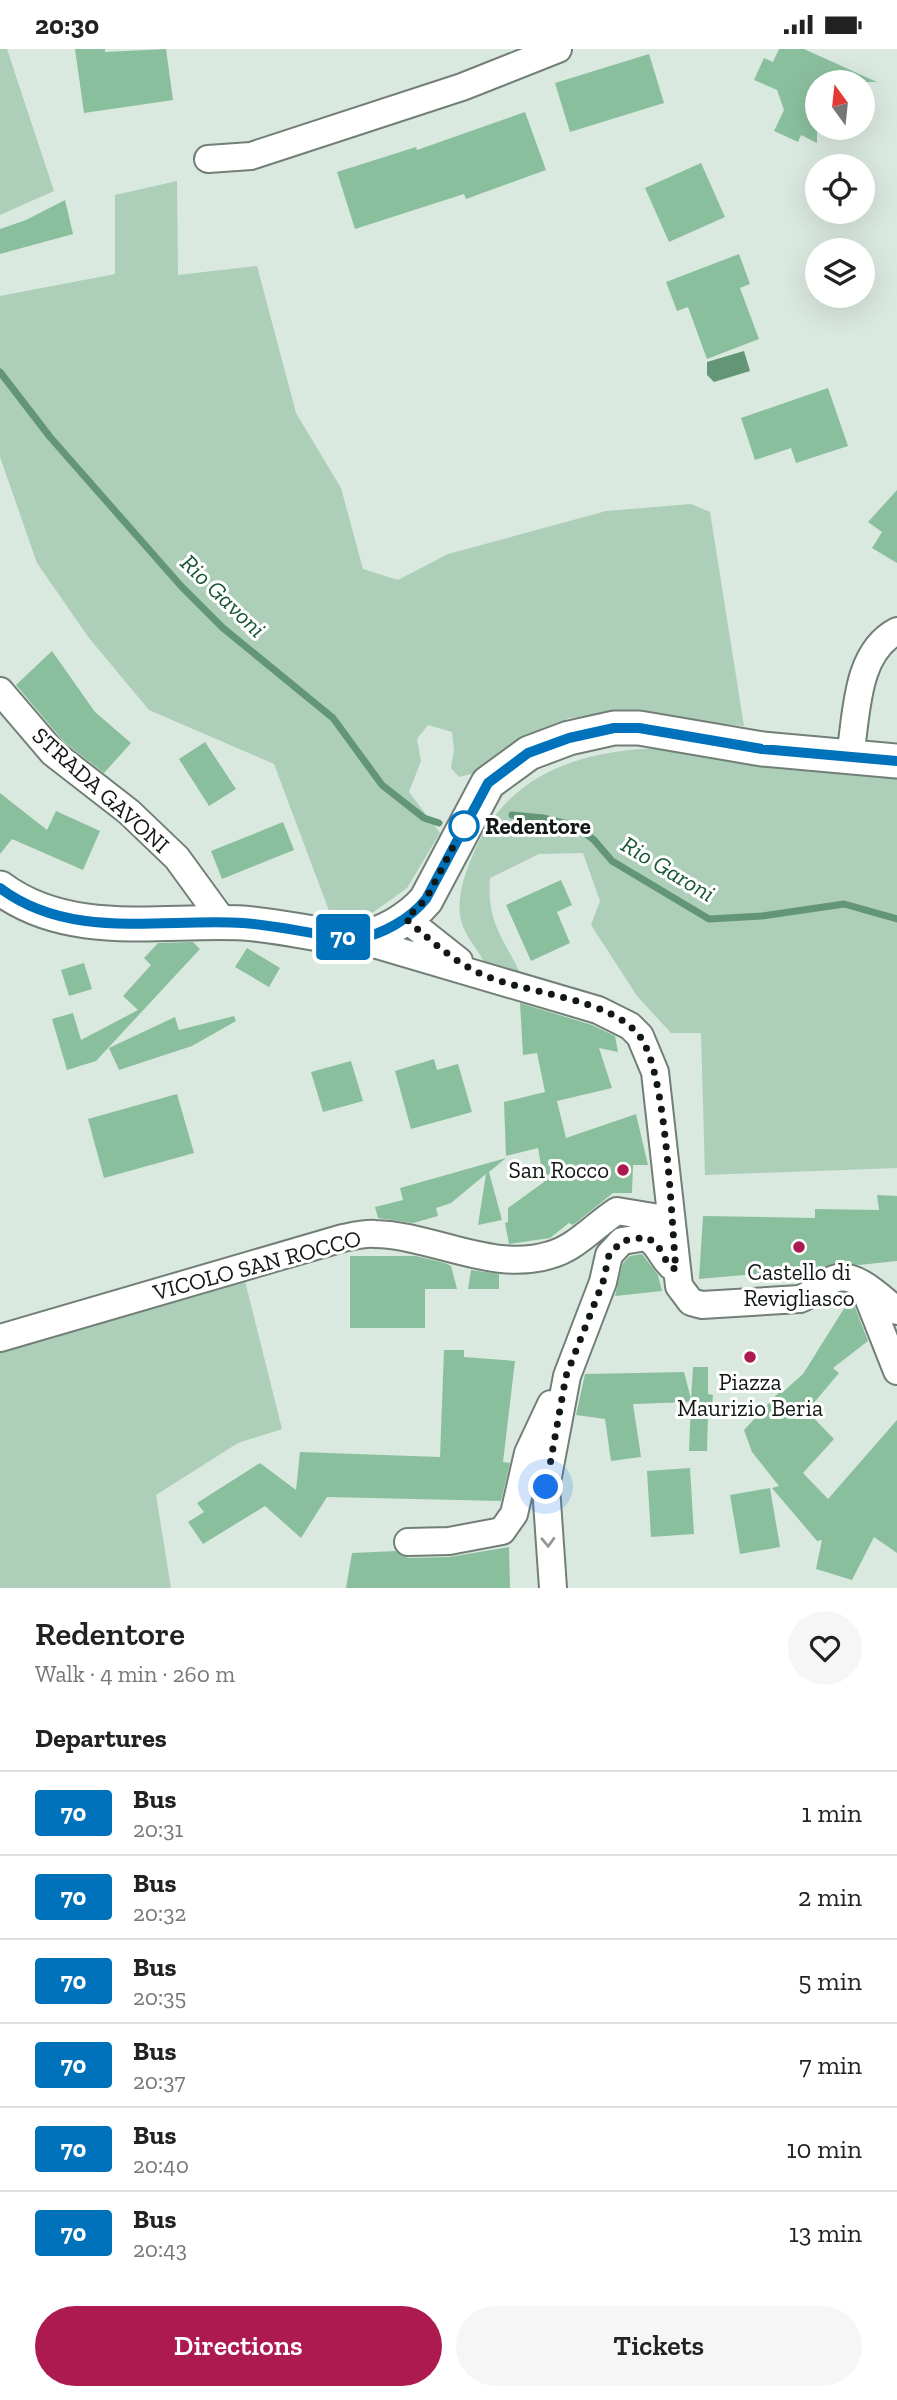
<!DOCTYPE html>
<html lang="en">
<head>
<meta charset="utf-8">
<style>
	:root { --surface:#fff; --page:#f6f6f6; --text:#222; --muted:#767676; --line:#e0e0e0; --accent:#ac1a50 }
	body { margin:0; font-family:"Zilla Slab",serif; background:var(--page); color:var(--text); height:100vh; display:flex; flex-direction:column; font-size:26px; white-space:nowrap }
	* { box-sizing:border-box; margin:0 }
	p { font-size:23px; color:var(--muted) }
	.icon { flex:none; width:38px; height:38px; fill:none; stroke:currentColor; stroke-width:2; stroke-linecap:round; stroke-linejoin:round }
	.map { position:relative; height:1539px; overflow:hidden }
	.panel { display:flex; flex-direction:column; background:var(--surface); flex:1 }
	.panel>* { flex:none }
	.badge { padding:0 14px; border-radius:5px; font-size:24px; line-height:46px }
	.needle { width:46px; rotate:345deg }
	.controls { position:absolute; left:805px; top:21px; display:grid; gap:14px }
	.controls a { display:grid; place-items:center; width:70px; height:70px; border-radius:50%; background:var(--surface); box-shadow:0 7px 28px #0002; font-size:35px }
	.you { position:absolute; width:35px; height:35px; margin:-18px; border:5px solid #fff; border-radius:50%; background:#1a73e8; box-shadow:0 0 0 10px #1a73e833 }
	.map>.badge { position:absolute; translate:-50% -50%; box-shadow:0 0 0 4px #fff }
	h2 { padding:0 35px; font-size:26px; line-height:63px }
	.round { display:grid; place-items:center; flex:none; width:74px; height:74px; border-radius:37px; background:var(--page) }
	.summary { display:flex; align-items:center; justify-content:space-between; height:119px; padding:0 35px }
	h1 { font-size:33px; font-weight:600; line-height:52px }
	.action { display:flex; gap:14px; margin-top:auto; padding:14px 35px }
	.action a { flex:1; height:80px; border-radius:42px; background:var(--accent); color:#fff; font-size:28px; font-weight:600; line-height:80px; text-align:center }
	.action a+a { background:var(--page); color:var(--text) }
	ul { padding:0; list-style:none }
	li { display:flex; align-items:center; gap:21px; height:84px; padding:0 35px; border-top:2px solid var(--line) }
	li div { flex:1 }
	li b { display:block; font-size:26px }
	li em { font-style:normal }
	li .badge { min-width:77px; font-weight:700; text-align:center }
	.status { display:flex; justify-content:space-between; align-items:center; height:49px; padding:0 35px; background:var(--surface); direction:ltr }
	.status svg { height:19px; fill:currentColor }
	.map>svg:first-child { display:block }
	.green { fill:#adceb8 }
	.water { fill:#629676 }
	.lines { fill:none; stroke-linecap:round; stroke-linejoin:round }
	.stream { stroke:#629676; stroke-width:7 }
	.building { fill:#8abf9d }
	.minor-casing { stroke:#717f76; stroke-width:30 }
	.tertiary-casing { stroke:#717f76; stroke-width:37 }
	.minor { stroke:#fff; stroke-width:26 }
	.tertiary { stroke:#fff; stroke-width:33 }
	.oneway { stroke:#949795 }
	.line-casing { stroke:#fff; stroke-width:16 }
	.line { stroke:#0072bc; stroke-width:10 }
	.walk { stroke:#121814; stroke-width:7; stroke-dasharray:0 12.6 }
	.stop-dot { fill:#fff; stroke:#0072bc; stroke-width:3.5 }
	.poi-dot { fill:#ac1a50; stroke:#fff; stroke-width:2.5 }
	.labels { text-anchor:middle; stroke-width:6; stroke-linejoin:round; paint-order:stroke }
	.street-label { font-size:23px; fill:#121814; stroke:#fff }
	.stop-label { font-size:23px; font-weight:bold; fill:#121814; stroke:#fff; text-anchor:start }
	.poi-label { font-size:23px; fill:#121814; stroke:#fff }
	.water-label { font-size:24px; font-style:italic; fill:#185535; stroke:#fff }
</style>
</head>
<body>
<div class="status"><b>20:30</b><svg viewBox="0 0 49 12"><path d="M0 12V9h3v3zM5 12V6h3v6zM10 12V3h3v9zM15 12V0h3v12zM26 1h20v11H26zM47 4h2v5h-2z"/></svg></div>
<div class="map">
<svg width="897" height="1539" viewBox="0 0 897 1539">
	<rect width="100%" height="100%" fill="#dae9df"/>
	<!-- green -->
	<path class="green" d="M 0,0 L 7,0 L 54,142 L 0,166 Z
		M 177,132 L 178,226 L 257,217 L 296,364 L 341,439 L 363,520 L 398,531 L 448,505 L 606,462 L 691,455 L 710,463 L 744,677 L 613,664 L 569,669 L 518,693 L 471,725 L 459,728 L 451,719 L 454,701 L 452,683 L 428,676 L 417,690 L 421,712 L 409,743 L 440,784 L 407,839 L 368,867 L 331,867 L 274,715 L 149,661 L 89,589 L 37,514 L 0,408 L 0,247 L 115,225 L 115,146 Z
		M 663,699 L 749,713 L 897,730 L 897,1119 L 705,1126 L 701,984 L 671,984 L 637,947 L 591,876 L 600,852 L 583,804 L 539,805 L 490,829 C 487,876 503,887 521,926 L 486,918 C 480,901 465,889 461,871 C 456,850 464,827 472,808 C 505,725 579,701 663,699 Z
		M 245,1232 L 282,1380 L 238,1394 L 156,1446 L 171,1539 L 0,1539 L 0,1304 Z"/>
	<!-- water -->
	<path class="water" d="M 744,302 L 750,322 L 714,333 L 707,326 L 707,313 Z"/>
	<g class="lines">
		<!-- stream -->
		<path class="stream" d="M 0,323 L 50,388 L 181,537 L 223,579 L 333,669 L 382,736 L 424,769 L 439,774
			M 512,766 L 543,769 L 576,777 L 594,791 L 612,812 L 709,870 L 762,867 L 844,855 L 897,870"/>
	</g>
	<!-- building -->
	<path class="building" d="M 75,0 L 105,0 L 105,3 L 166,0 L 173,51 L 84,64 Z
		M 779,0 L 804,0 L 877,33 L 817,33 L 817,94 L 801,86 L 798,93 L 774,82 L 784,61 L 777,41 L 754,31 L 764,9 L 773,13 Z
		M 649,5 L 664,54 L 570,83 L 555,34 Z
		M 525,63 L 546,121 L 466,150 L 464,145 L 355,180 L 337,123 L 416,98 L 417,101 Z
		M 701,114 L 725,168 L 669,193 L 645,139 Z
		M 65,151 L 73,185 L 0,205 L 0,180 L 26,171 Z
		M 739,205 L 750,235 L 740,239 L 759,290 L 707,310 L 688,258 L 677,262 L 666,233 Z
		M 828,339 L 848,397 L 796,414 L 791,399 L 755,411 L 741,369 Z
		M 897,441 L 897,514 L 872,499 L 882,483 L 868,473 Z
		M 52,602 L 95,663 L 131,694 L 104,724 L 64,693 L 16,636 Z
		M 205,693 L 236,740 L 209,757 L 179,710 Z
		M 0,744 L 47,781 L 56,762 L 100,782 L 83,821 L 12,790 L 0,805 Z
		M 283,773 L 294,801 L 222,830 L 211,802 Z
		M 561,831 L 572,856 L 557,863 L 570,894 L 531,912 L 506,856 Z
		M 193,893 L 200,900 L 96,1012 L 67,1021 L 52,970 L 73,964 L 81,991 L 138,961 L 123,947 L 151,916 L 144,909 L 158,894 Z
		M 247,899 L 280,919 L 269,938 L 235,918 Z
		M 84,914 L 92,940 L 69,947 L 61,921 Z
		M 520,954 L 592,976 L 615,987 L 618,1003 L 599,999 L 612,1039 L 557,1052 L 566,1089 L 636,1065 L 648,1116 L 633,1116 L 632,1144 L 613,1144 L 573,1176 L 569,1174 L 550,1189 L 509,1195 L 505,1174 L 508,1173 L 508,1159 L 544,1133 L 538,1099 L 506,1107 L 504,1053 L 545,1043 L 537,1004 L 523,1006 Z
		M 234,967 L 236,972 L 192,997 L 119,1021 L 109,999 L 175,968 L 179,981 Z
		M 434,1010 L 437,1021 L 458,1015 L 472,1063 L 411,1080 L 395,1022 Z
		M 351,1012 L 363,1052 L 323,1063 L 311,1023 Z
		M 177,1045 L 194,1104 L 104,1129 L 88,1070 Z
		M 506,1109 L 489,1123 L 502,1171 L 478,1176 L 486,1125 L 451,1154 L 436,1159 L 438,1167 L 413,1174 L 378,1169 L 375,1158 L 403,1151 L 400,1139 Z
		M 877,1146 L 897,1147 L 897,1212 L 859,1216 L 840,1213 L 821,1219 L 699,1230 L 703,1167 L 815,1169 L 815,1160 L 879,1161 Z
		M 642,1205 L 658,1226 L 662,1242 L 615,1247 L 623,1214 L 630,1207 Z
		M 350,1207 L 416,1207 L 445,1214 L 451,1217 L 457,1240 L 425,1240 L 425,1279 L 350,1279 Z
		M 471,1221 L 499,1225 L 499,1240 L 468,1240 Z
		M 853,1253 L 868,1292 L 833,1319 L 839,1324 L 807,1362 L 834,1390 L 803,1424 L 828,1450 L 897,1371 L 897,1504 L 874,1488 L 852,1531 L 816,1520 L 822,1491 L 817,1492 L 772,1439 L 779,1437 L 752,1403 L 744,1381 L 782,1340 L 784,1342 L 803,1325 L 845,1258 Z
		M 444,1301 L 464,1301 L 464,1308 L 515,1312 L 503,1413 L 510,1414 L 501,1452 L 327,1448 L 301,1489 L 265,1457 L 203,1495 L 188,1473 L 204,1463 L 197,1454 L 260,1414 L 296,1441 L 300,1403 L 440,1408 Z
		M 693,1318 L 708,1318 L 708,1345 L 713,1346 L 711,1367 L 708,1367 L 707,1402 L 689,1402 L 691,1353 L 633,1355 L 641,1408 L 611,1412 L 605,1370 L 576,1366 L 585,1325 L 684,1323 L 691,1350 Z
		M 690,1419 L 694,1485 L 651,1488 L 647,1422 Z
		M 770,1439 L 780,1498 L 740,1505 L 730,1446 Z
		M 509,1498 L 510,1539 L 346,1539 L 352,1504 L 396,1502 L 408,1509 L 449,1508 Z"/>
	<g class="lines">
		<!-- minor casing -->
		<g class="minor-casing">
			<path id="minor" d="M 208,110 L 251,107 L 462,38 L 558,0
				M 0,642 L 53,704 L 129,763 L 177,809 L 225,875
				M 850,707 C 857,666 855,604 897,582
				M 406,870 L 459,912
				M 357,890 L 598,961 L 630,977 L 640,987 L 655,1023 L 679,1237 L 691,1253 L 702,1256 L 800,1250 C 813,1245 822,1235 834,1230 C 856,1222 882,1250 897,1262
				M 863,1236 L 897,1322
				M 0,1289 L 343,1189 C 353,1187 365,1184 375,1185 C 432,1186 493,1224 550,1206 C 576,1199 595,1176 617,1162 L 671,1171
				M 408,1493 L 449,1492 L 502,1482 L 514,1465 L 528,1404 L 551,1355
				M 553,1539 L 546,1438 L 567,1327 L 603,1233 L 609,1206 L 622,1192 L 646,1188 C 661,1196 661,1211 675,1220"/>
		</g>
		<!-- tertiary casing -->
		<g class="tertiary-casing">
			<path id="tertiary" d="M 0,839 C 70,891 162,870 243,874 C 272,876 303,883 332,887 C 340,888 351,891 358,890 C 383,885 410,870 426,851 L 488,734 L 529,704 L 569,689 L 614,679 L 639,679 L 762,700 L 897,712"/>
		</g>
		<!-- minor -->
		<use href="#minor" class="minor"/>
		<!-- tertiary -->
		<use href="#tertiary" class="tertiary"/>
	</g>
	<!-- one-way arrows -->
	<defs><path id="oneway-chevron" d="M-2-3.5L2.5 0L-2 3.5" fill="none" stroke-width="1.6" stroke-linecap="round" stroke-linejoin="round" transform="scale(1.75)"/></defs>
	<use class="oneway" href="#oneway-chevron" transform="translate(548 1493) rotate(88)"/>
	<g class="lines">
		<!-- line casing -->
		<g class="line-casing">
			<path id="line" d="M 0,839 C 70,892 162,869 243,874 C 272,876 303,883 332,887 C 340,888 351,891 358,890 C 383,885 410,870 426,850 L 488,734 L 528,704 L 569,689 L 614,679 L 639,679 L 762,700 L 897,712"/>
		</g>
		<!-- line -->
		<use href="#line" class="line"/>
		<!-- walk -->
		<path class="walk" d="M 464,777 L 426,850 L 406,870 C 429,890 452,911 479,924 C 522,945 613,948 641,989 C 667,1027 671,1169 676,1221 L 668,1215 L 657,1195 L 646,1188 L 622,1192 L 609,1206 L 603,1233 L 566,1327 L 546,1438"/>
	</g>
	<!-- markers -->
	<circle class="stop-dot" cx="464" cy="777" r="14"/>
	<g class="poi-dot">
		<circle cx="623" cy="1121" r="7"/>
		<circle cx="799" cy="1198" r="7"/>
		<circle cx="750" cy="1308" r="7"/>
	</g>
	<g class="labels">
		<!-- street labels -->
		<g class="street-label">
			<text transform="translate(101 741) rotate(42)" y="8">STRADA GAVONI</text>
			<text transform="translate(257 1216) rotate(-15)" y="8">VICOLO SAN ROCCO</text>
		</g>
		<!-- stop labels -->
		<g class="stop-label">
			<text x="485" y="785">Redentore</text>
		</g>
		<!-- poi labels -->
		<g class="poi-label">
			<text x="609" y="1129" text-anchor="end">San Rocco</text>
			<text x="799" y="1231">Castello di<tspan x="799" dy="26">Revigliasco</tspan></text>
			<text x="750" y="1341">Piazza<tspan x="750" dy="26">Maurizio Beria</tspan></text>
		</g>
		<!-- water labels -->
		<g class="water-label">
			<text transform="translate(223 547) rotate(44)" y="8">Rio Gavoni</text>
			<text transform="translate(668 820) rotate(31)" y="8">Rio Garoni</text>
		</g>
	</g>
</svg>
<div class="controls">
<a><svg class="needle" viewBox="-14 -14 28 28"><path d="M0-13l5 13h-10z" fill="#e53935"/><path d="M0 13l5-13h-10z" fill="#767676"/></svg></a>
<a><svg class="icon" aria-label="locate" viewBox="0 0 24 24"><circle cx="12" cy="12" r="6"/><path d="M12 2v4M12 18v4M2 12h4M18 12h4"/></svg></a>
<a><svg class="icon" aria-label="layers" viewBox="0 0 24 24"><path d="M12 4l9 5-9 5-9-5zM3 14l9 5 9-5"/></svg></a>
</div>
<div class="you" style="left:546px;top:1438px"></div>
<b class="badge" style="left:343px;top:888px;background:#0072bc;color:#fff">70</b>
</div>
<section class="panel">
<div class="summary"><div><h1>Redentore</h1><p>Walk · 4 min · 260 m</p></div><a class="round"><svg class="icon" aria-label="heart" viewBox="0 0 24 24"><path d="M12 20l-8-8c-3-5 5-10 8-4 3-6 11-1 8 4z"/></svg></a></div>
<h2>Departures</h2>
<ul>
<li><span class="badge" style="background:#0072bc;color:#fff">70</span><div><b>Bus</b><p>20:31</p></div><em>1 min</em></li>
<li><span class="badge" style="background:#0072bc;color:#fff">70</span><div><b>Bus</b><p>20:32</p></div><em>2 min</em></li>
<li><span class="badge" style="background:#0072bc;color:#fff">70</span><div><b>Bus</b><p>20:35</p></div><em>5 min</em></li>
<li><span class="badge" style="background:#0072bc;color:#fff">70</span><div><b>Bus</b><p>20:37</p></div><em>7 min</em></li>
<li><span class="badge" style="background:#0072bc;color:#fff">70</span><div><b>Bus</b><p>20:40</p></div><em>10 min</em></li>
<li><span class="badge" style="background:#0072bc;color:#fff">70</span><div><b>Bus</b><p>20:43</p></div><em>13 min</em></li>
</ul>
<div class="action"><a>Directions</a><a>Tickets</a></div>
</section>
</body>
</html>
